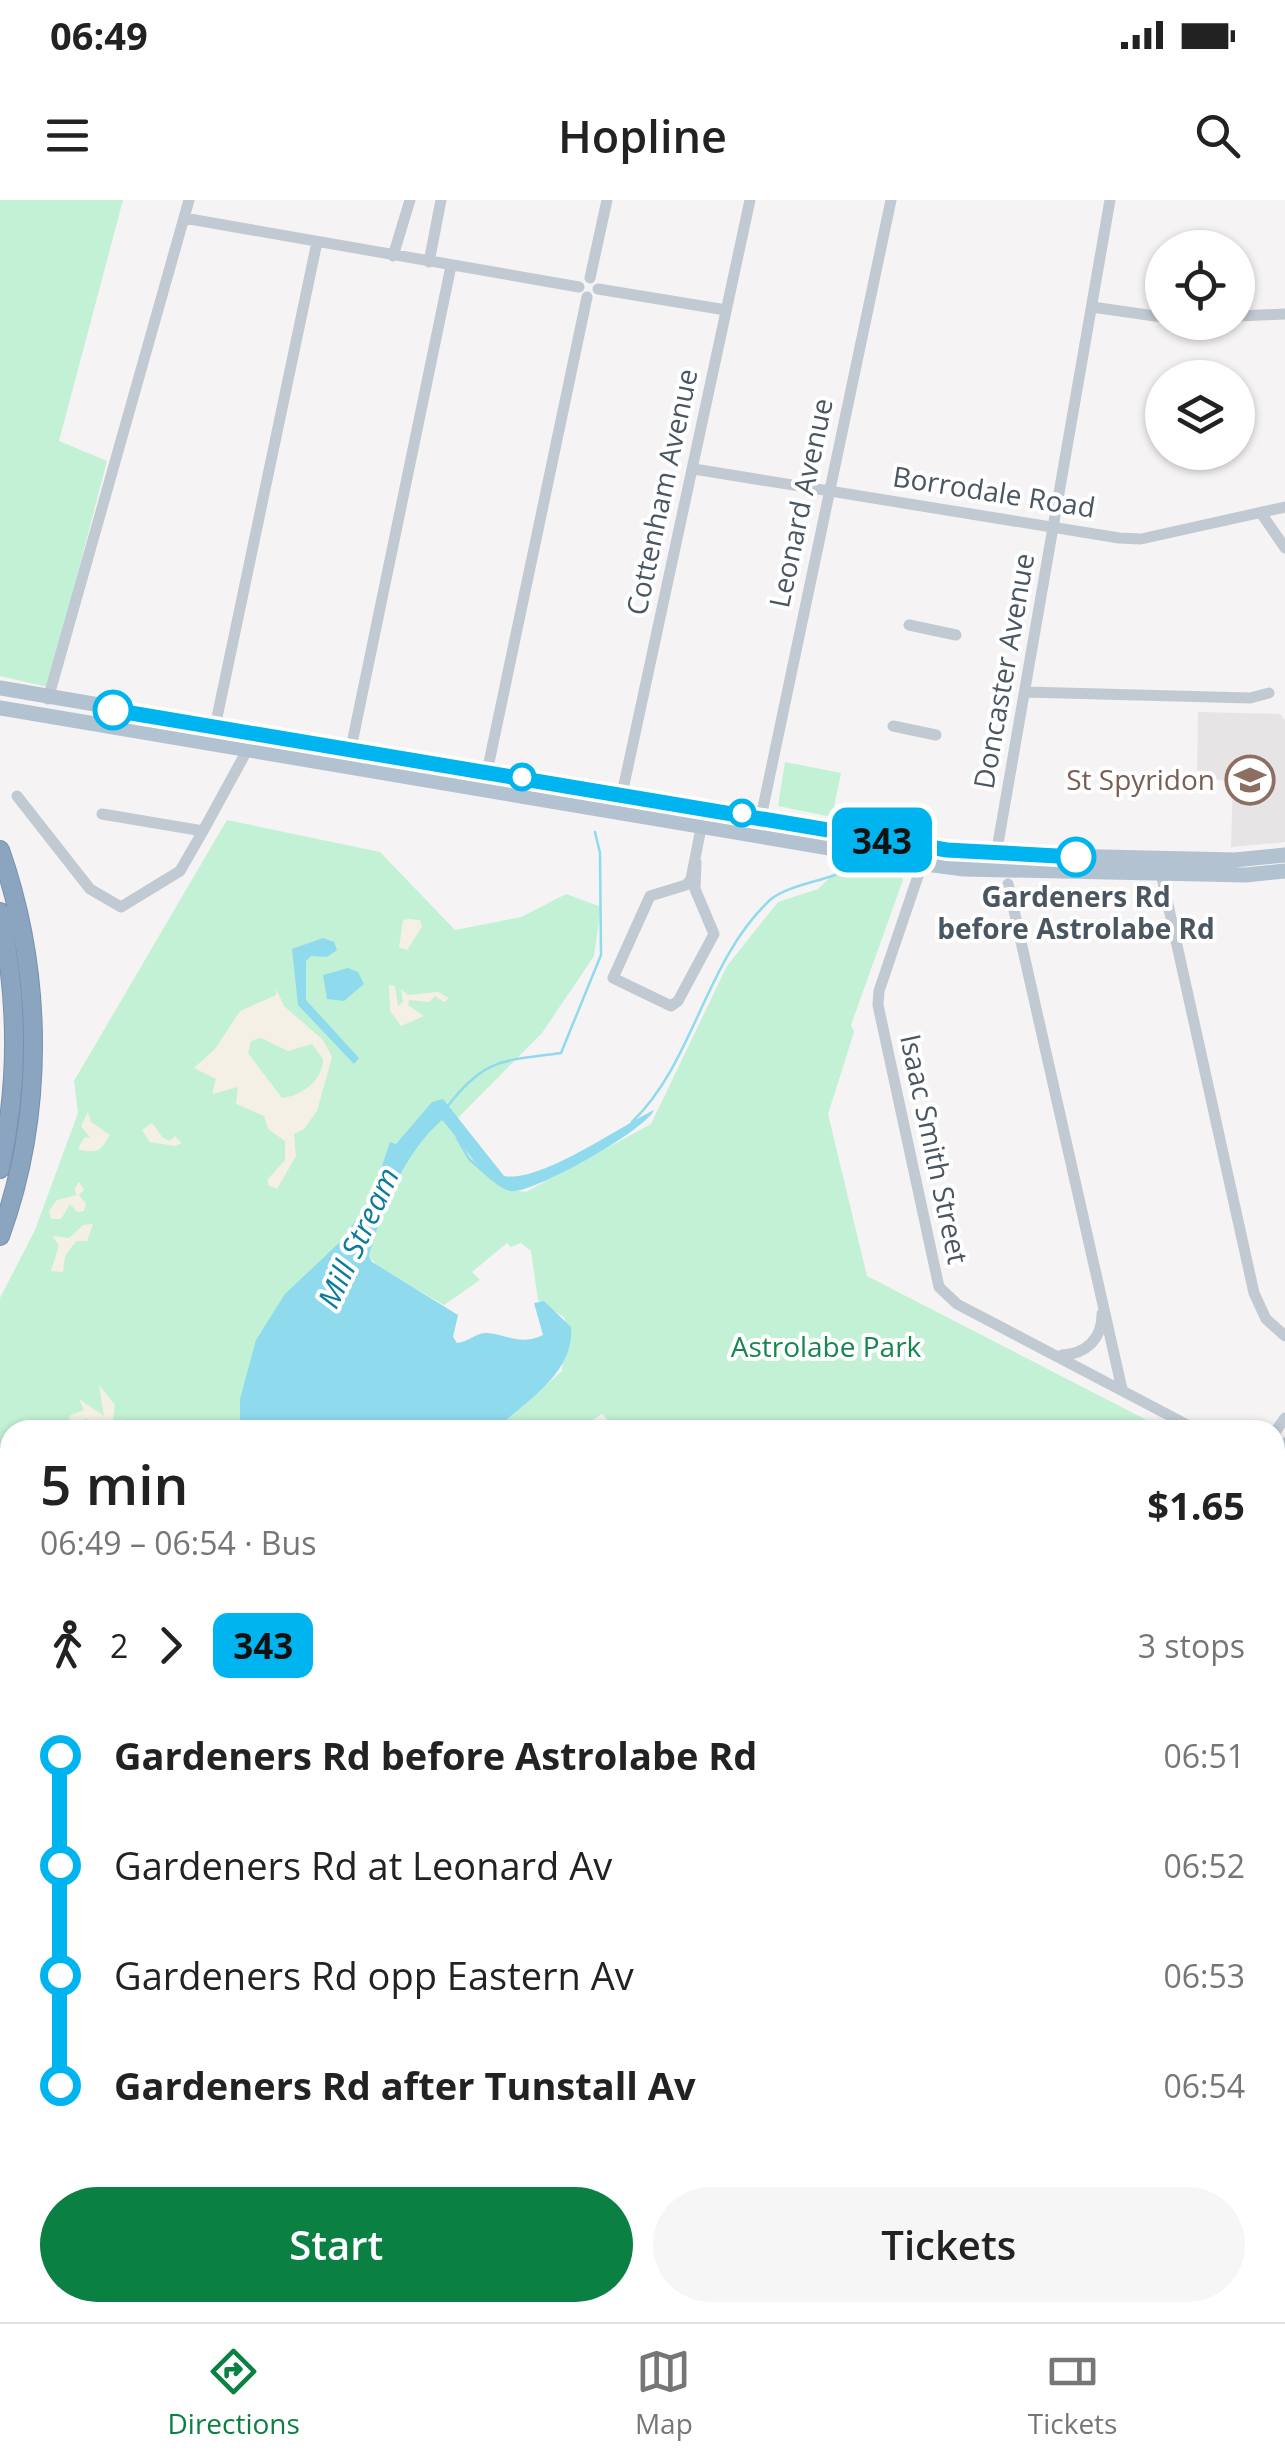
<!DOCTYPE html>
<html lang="en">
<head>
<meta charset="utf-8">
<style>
	:root { --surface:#fff; --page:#f6f6f6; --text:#222; --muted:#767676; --line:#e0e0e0; --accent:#0b8043 }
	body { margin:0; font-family:"Open Sans",sans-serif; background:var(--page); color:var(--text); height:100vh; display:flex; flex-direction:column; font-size:38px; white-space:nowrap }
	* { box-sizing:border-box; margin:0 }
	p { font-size:32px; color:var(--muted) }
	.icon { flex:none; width:55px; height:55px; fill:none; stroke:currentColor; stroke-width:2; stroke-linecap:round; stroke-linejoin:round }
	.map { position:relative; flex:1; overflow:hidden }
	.details { position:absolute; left:0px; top:1220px; width:1285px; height:902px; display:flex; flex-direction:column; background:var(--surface); border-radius:30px 30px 0 0; box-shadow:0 2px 8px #0004 }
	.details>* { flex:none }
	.badge { padding:0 20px; border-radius:15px; font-size:35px; line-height:65px }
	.buttons { position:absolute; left:1145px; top:30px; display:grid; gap:20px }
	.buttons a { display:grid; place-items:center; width:110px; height:110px; border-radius:50%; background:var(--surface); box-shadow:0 2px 8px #0004; font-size:50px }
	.map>.badge { position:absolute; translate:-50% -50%; box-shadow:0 0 0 5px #fff }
	.legs { display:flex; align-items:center; gap:15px; height:110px; padding:0 40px; font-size:32px }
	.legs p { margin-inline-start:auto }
	.head { display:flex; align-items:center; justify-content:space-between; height:170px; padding:0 40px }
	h1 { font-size:55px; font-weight:600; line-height:75px }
	.action { display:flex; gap:20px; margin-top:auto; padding:20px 40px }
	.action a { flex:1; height:115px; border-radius:60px; background:var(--accent); color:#fff; font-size:40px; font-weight:600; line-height:115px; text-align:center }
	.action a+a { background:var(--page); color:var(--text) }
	ul { padding:0 40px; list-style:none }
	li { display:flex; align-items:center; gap:35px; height:110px; font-size:38px }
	li i { display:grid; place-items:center; width:15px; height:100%; margin:0 12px; background:currentColor }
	li i::after { content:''; width:25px; height:25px; margin:-12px; border:8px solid; border-radius:50%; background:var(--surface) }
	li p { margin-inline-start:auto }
	li:first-child i { background:linear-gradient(#0000 50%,currentColor 0) }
	li:last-child i { background:linear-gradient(currentColor 50%,#0000 0) }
	.status { display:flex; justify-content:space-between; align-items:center; height:70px; padding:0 50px; background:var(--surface); direction:ltr }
	.status svg { height:28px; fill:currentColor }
	header { display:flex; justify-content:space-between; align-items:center; height:130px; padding:0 40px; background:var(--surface); font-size:45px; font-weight:600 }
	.tabs { display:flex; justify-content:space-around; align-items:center; height:140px; border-top:2px solid var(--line); background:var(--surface); font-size:28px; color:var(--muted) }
	.tabs a { display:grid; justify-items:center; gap:5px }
	.tabs .current { color:var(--accent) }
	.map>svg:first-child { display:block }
	.education { fill:#e6e4e5 }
	.green { fill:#c3f1d5 }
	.sand { fill:#f5f0e5; fill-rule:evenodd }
	.water { fill:#90daee }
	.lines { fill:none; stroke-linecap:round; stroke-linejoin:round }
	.stream { stroke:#90daee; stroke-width:2.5 }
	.highway-casing { stroke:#7690ad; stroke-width:20 }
	.minor { stroke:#c1cad2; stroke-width:11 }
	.major { stroke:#b3c2d1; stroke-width:15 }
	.highway { stroke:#8ba5c1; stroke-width:18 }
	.line-1-casing { stroke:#fff; stroke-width:22 }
	.line-1 { stroke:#00b5ef; stroke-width:15 }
	.stop-1-dot { fill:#fff; stroke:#00b5ef; stroke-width:5 }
	.labels { text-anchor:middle; stroke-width:8; stroke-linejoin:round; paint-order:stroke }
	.street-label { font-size:28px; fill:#4a5661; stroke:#fff }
	.education-label { font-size:28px; fill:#785e54; stroke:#fff; text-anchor:end }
	.stop-label { font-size:28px; font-weight:bold; fill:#4a5661; stroke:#fff }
	.park-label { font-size:28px; fill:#17864f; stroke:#fff }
	.water-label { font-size:30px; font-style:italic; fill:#0c7c9b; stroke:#fff }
</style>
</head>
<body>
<div class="status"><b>06:49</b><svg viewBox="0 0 49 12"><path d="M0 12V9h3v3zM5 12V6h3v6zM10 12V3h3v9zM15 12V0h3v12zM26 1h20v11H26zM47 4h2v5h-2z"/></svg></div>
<header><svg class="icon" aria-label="menu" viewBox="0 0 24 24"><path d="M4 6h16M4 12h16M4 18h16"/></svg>Hopline<svg class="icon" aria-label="search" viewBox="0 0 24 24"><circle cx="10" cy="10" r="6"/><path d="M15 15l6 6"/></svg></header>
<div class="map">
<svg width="1285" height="2122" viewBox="0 0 1285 2122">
	<rect width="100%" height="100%" fill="#f5f3f3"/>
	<!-- education -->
	<path class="education" d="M 1198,512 L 1280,514 L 1285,520 L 1285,642 L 1231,647 L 1233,581 L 1197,579 Z"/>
	<!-- green -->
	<path class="green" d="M 0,0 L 123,0 L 59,241 L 107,261 L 48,487 L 0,476 Z
		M 785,562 L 841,573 L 832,617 L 778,606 Z
		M 227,620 L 380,652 L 455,730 L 521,717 L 566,694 L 601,707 L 594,756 L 542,833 L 449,927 C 473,957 486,988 526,992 L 651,924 L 727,766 L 778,702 L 818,689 L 842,666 L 901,675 L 903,680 L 851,825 L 854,832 L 828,914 L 867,1076 L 1166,1230 L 617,1230 L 602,1214 L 577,1230 L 495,1230 L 562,1171 L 565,1118 L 538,1100 L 531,1051 L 521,1043 L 511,1047 L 507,1043 L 472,1072 L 480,1080 L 444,1105 L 378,1067 L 369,1056 L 371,1049 L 307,1116 L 394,1230 L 10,1230 L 10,1589 L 0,1586 L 0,1098 L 35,1030 L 78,913 L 74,881 Z
		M 1275,1345 L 1285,1359 L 1285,1826 L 1275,1824 Z
		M 1275,1827 L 1285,1829 L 1285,2122 L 535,2122 L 543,2112 L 1275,2112 Z
		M 0,1883 L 10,1888 L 10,2112 L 433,2113 L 430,2122 L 0,2122 Z"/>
	<!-- sand -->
	<path class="sand" d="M 409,719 L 420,720 L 422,727 L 407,750 L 399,747 L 403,720 Z
		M 389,785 L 395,786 L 398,806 L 403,802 L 401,789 L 408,795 L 438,792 L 449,798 L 444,802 L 435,796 L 429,802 L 409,800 L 408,805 L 424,816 L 401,826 L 390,811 Z
		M 276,789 L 284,806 L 323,840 L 332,857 L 317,911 L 304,929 L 294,934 L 296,956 L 277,989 L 268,985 L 268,979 L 285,960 L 285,941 L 268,929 L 264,916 L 236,904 L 238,887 L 212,894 L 216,879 L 194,868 L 215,849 L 240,811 L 276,795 ZM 261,838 L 288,851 L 312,844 L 323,859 C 323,880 302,896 282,898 L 248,853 L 251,841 Z
		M 88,912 L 91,922 L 110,935 C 99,954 95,953 78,949 L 84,938 L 90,937 L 81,926 Z
		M 152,923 L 163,938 L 170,941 L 175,936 L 182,943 L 175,946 L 150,942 L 142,930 Z
		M 79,982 L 84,990 L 79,995 L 86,1004 L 84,1011 L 77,1012 L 70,1004 L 61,1019 L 51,1019 L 49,1011 L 57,1000 L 77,995 L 74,990 Z
		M 93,1024 L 87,1041 L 76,1041 L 65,1056 L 63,1072 L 51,1071 L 59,1045 L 52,1036 L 69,1038 L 83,1025 Z
		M 99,1185 L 115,1205 L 113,1220 L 99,1225 L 85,1218 L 82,1225 L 92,1230 L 72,1230 L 69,1216 L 84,1210 L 79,1199 L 104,1216 Z"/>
	<!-- water -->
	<path class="water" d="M 323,738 L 334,742 L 337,750 L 327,757 L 311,756 L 306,761 L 306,800 L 359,858 L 354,864 L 298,805 L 292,749 Z
		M 348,768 L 358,772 L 364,784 L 344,801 L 327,799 L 323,775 Z
		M 443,899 L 504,976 C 540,983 619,927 654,910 C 647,929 530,996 510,991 C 487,986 459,938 442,920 C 404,953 382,1008 369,1056 L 372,1062 L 458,1115 L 453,1137 L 457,1143 C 469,1142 476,1132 487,1133 C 509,1135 520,1146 543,1135 L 534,1103 L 544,1101 L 571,1127 C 575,1173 526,1201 495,1230 L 240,1230 L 240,1199 L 256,1140 L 285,1094 L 341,1041 L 371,999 L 390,942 L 396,944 L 432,902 Z
		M 10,1552 L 10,1903 L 0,1899 L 0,1555 Z"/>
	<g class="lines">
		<!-- stream -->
		<path class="stream" d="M 447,907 C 485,857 504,861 561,853 L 601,755 L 600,653 L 595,632
			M 632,922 C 695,861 704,762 770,700 C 785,687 816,682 835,675
			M 457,938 L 469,959 L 493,980
			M 388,2122 L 393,2112"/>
		<!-- highway casing -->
		<g class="highway-casing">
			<path id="highway" d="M 0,650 C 43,772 45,913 0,1036
				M 0,712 C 18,797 19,885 0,969"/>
		</g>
		<!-- minor -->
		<path class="minor" d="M 184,18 L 579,87
			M 393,56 L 410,0
			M 429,62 L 441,0
			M 590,78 L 607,0
			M 598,89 L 726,110
			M 1092,107 L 1162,117
			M 1238,116 L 1285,114
			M 694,269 L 1119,338 L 1141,339 L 1285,307
			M 1261,313 L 1285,348
			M 909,425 L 956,435
			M 1025,492 L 1250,498 L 1269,493
			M 48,499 L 189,0
			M 893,526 L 936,535
			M 215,527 L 317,42
			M 351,548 L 451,66
			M 483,591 L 587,97
			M 622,594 L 750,0
			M 17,596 L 90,689 L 121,707 L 180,671 L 203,631
			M 102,614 L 203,631 L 256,534
			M 761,617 L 891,0
			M 893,645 L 918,663 L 918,676 L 879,791 L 878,805 L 939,1087 L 957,1104 L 1197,1230
			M 996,655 L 1110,0
			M 696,662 L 695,689 L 714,734 L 678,801 L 671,806 L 613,778 L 650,696 L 686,685 L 691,679 L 701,628
			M 1161,673 L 1254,1093 L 1266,1119 L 1285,1136
			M 1008,684 L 1122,1189
			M 1062,1155 C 1086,1154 1102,1139 1102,1114
			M 1275,1232 L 1285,1218
			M 1275,1258 L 1285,1243
			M 1275,1319 L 1285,1333"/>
		<!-- major -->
		<path class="major" d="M 0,488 L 971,654 L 1235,660 L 1285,655
			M 0,508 L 918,663 L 964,669 L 1246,675 L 1285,671"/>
		<!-- highway -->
		<use href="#highway" class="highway"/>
	</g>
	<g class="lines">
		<!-- line-1 casing -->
		<g class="line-1-casing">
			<path id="line-1" d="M 113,510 L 947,650 L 1076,657"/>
		</g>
		<!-- line-1 -->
		<use href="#line-1" class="line-1"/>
	</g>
	<!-- icons -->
	<defs>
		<g id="school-ring" transform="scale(2.5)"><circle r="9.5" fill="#fff" stroke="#8d6e63" stroke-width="1.5"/><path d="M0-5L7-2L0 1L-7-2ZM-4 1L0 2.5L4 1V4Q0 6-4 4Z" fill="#8d6e63"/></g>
	</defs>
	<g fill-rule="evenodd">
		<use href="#school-ring" x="1250" y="580"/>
	</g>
	<!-- markers -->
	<g class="stop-1-dot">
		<circle cx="113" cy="510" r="18"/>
		<circle cx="522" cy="577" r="12"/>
		<circle cx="742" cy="613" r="12"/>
		<circle cx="1076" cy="657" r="18"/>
	</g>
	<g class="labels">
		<!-- street labels -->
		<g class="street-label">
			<text transform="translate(662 292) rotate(-78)" y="10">Cottenham Avenue</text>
			<text transform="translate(994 292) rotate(9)" y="10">Borrodale Road</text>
			<text transform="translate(801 303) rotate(-78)" y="10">Leonard Avenue</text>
			<text transform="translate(1004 471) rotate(-80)" y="10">Doncaster Avenue</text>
			<text transform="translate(934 949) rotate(78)" y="10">Isaac Smith Street</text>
		</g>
		<!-- education labels -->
		<g class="education-label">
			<text x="1215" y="590">St Spyridon</text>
		</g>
		<!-- stop labels -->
		<g class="stop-label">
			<text x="1076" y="707">Gardeners Rd<tspan x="1076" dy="32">before Astrolabe Rd</tspan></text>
		</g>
		<!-- park labels -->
		<g class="park-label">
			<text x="826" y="1157">Astrolabe Park</text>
		</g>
		<!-- water labels -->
		<g class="water-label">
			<text transform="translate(359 1038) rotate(-65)" y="10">Mill Stream</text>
		</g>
	</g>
</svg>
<div class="buttons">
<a><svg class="icon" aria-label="locate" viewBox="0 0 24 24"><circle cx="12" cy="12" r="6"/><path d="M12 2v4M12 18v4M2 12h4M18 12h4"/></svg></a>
<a><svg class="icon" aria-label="layers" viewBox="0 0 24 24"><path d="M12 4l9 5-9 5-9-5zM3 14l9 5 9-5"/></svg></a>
</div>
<b class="badge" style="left:882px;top:640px;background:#00b5ef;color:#111">343</b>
<section class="details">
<div class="head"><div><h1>5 min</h1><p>06:49 – 06:54 · Bus</p></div><b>$1.65</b></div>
<div class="legs"><svg class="icon" aria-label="walk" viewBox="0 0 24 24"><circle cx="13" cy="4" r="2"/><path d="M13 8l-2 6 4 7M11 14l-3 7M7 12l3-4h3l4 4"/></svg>2<svg class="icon" aria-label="forward" viewBox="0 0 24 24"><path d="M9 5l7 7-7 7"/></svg><b class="badge" style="background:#00b5ef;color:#111">343</b><p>3 stops</p></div>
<ul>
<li><i style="color:#00b5ef"></i><b>Gardeners Rd before Astrolabe Rd</b><p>06:51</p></li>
<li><i style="color:#00b5ef"></i><span>Gardeners Rd at Leonard Av</span><p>06:52</p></li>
<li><i style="color:#00b5ef"></i><span>Gardeners Rd opp Eastern Av</span><p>06:53</p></li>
<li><i style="color:#00b5ef"></i><b>Gardeners Rd after Tunstall Av</b><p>06:54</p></li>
</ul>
<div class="action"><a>Start</a><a>Tickets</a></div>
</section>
</div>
<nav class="tabs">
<a class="current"><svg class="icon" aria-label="directions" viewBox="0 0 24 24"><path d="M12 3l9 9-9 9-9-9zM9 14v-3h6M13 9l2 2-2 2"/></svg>Directions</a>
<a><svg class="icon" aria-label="map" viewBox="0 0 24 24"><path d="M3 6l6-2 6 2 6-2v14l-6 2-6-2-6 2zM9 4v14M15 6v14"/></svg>Map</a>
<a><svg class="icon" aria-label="tickets" viewBox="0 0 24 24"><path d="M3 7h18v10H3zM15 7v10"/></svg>Tickets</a>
</nav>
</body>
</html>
